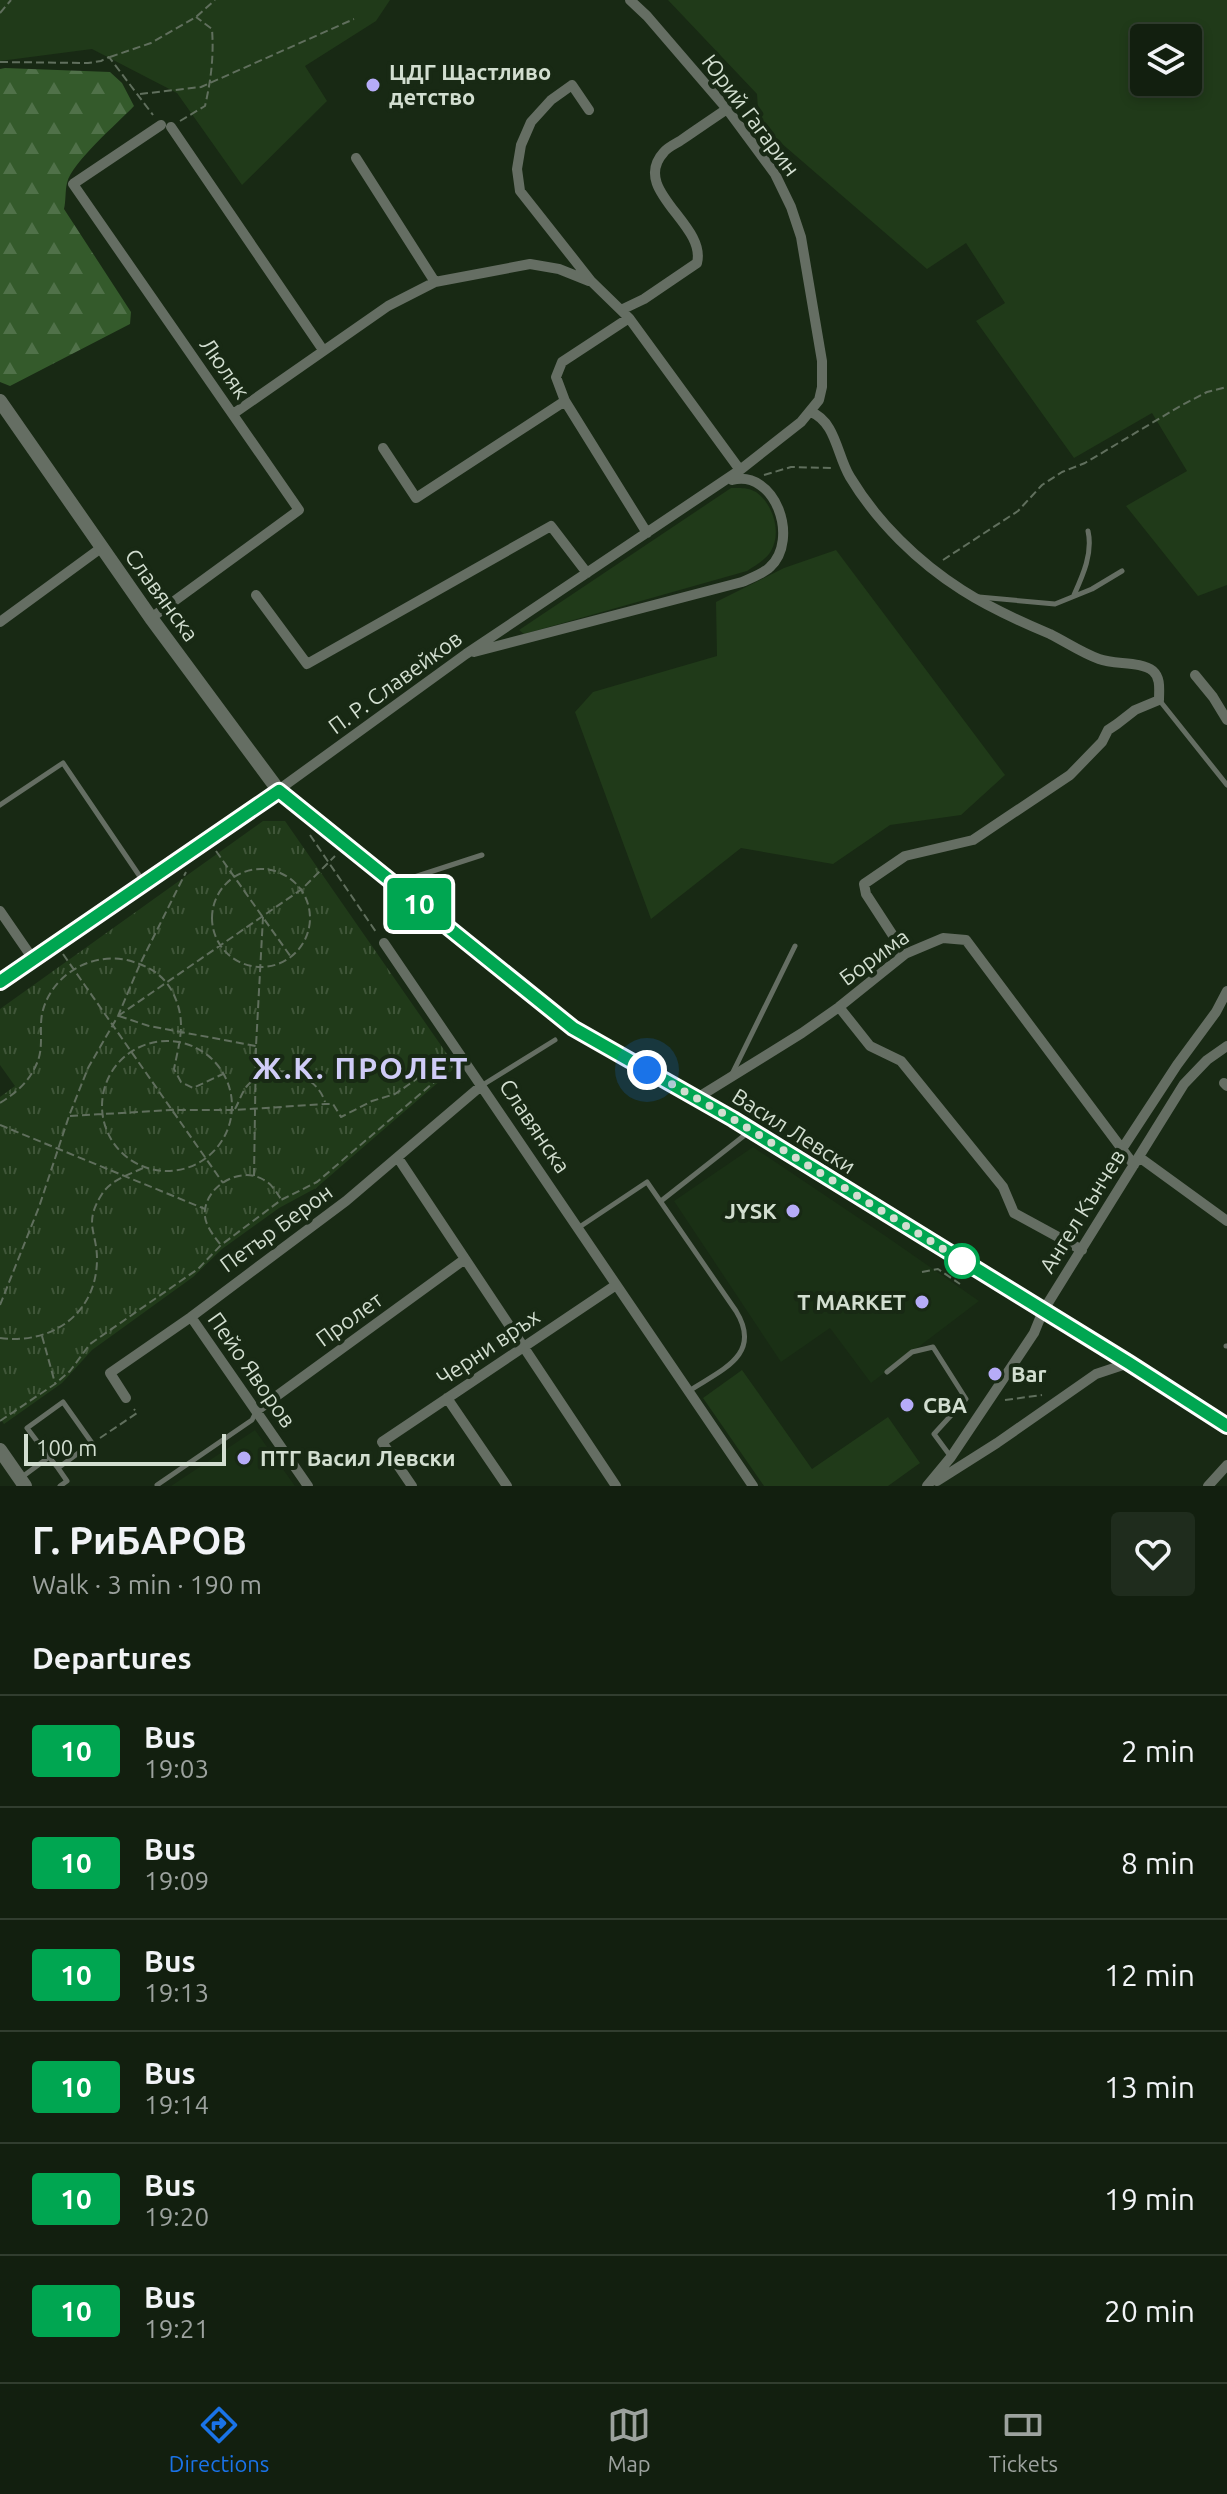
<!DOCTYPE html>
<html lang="en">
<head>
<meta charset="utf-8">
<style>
	:root { --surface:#121f0f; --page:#1f2c1d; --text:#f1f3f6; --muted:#9ca29e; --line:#313d2f; --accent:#1a73e8 }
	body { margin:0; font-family:Ubuntu,sans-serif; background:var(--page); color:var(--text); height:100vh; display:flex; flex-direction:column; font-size:30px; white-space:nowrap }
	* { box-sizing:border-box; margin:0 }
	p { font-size:26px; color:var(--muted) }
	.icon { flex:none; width:44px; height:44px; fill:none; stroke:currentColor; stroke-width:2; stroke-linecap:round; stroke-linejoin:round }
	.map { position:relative; height:1486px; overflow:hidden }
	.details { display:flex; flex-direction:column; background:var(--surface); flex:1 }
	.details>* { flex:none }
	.badge { padding:0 16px; border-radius:6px; font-size:28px; line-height:52px }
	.controls { position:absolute; left:1130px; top:24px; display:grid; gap:16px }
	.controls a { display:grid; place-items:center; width:72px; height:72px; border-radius:8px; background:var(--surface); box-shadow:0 4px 12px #0003,0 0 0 2px var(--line); font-size:40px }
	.scale { position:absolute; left:24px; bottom:20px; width:202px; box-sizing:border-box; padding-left:8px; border:4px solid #d2ded0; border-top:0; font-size:22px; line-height:28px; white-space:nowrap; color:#d2ded0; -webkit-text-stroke:6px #182914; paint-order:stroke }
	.you { position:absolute; width:40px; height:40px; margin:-20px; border:6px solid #fff; border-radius:50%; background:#1a73e8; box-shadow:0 0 0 12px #1a73e833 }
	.map>.badge { position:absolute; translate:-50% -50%; box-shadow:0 0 0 4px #fff }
	h2 { padding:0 32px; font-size:30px; line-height:72px }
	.round { display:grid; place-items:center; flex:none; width:84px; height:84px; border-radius:8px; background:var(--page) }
	.overview { display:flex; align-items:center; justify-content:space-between; height:136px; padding:0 32px }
	h1 { font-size:38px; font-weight:600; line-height:60px }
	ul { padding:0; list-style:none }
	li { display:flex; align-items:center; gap:24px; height:112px; padding:0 32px; border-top:2px solid var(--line) }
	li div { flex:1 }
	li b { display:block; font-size:30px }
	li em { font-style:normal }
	li .badge { min-width:88px; font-weight:700; text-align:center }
	.menu { display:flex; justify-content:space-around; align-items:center; height:112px; border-top:2px solid var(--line); background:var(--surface); font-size:22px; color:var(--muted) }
	.menu a { display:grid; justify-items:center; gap:4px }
	.menu .selected { color:var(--accent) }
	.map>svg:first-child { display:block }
	.built { fill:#1a3015 }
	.green { fill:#203a19; fill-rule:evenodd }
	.forest { fill:url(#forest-firs) }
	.park { fill:url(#park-tufts) }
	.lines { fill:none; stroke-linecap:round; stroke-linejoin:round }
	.path { stroke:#606f5d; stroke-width:2; stroke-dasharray:8 4; stroke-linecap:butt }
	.service { stroke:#656e63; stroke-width:5 }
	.minor { stroke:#656e63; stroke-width:10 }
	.tertiary { stroke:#656e63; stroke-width:14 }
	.line-casing { stroke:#fff; stroke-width:18 }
	.line { stroke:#00a651; stroke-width:12 }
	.walk { stroke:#d2ded0; stroke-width:8; stroke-dasharray:0 14.4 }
	.poi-dot { fill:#b6acf8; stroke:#182914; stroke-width:3 }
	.stop-dot { fill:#fff; stroke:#00a651; stroke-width:4 }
	.labels { text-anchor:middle; stroke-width:8; stroke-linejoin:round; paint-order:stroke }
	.poi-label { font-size:22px; font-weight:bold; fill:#d2ded0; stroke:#182914; text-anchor:start }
	.street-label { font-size:22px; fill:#d2ded0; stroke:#182914 }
	.district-label { font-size:30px; font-weight:bold; letter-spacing:2px; fill:#d0ccf7; stroke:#182914 }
</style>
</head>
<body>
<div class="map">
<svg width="1227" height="1486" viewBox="0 0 1227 1486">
	<defs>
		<pattern id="forest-firs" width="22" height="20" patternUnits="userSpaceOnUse" patternTransform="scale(2)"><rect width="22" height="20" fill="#345a2b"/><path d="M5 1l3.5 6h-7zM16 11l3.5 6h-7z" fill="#507149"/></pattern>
		<pattern id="park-tufts" width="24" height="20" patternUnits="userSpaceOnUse" patternTransform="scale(2)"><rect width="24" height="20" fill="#203a19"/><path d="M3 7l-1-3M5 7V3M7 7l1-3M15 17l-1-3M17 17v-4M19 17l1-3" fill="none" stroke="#405639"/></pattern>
	</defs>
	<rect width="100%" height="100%" fill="#182914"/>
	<!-- built -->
	<path class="built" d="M 753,1147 L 887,1237 L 979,1301 L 871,1383 L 830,1328 L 781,1362 L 674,1201 Z
		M 255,1430 L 295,1486 L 171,1486 Z"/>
	<!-- green -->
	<path class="green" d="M 0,0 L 390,0 L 376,21 L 305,66 L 327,101 L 242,185 L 177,93 L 92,49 L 0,61 Z
		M 668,0 L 1227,0 L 1227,585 L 1198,596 L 1126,506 L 1187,471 L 1152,413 L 1074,458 L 976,321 L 1005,303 L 966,243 L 927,269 L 759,124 L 757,94 ZM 1144,38 L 1188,38 L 1188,82 L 1144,82 Z
		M 731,488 C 739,488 748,487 756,492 C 773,504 782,532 771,551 C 766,560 755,565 747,571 L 524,634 L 519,630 Z
		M 836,550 L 1005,775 L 961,815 L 890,825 L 833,864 L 741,848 L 651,919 L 575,712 L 593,692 L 717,656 L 716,602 L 784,568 Z
		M 742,1370 L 812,1469 L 888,1417 L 920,1463 L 888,1486 L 764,1486 L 703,1398 Z"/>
	<!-- forest -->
	<path class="forest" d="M 5,68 L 110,72 L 122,83 L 134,106 C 118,123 72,162 67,183 C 65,191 66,201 64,209 L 131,312 L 130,324 L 10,386 L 0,382 L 0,69 Z"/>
	<!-- park -->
	<path class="park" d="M 263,821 L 285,821 L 456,1067 L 316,1188 L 279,1208 L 222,1249 L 193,1277 L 92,1350 L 62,1383 L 4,1424 L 0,1418 L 0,1097 L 15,1086 L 0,1065 L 0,1009 Z"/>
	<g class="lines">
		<!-- path -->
		<path class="path" d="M 0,13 L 11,0
			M 110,57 L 151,43 L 196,17 L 215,0
			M 0,62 L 88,63 L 101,61 L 109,57 L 153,115
			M 140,94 L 201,87 L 354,19
			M 180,121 L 205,106 C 211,80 214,56 212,29 L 196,17
			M 764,475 L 791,467 L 832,468
			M 943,560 L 1018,511 L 1042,485 L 1062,472 L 1085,463 L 1182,405 L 1207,392 L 1227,387
			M 310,835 L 376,932
			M 216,851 L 291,957
			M212 918a49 49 0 1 1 98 0a49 49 0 1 1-98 0Z
			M 63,954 L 223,1183
			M 118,1016 L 302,889 L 335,856
			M 119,1016 L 149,1026 L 256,1046
			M102 1106a65 65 0 1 1 130 0a65 65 0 1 1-130 0Z
			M 0,1103 C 17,1092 29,1082 37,1063 C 44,1047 39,1031 42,1014 C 50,976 90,952 127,960 C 146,965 162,973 172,991 C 187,1020 180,1039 174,1069 L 181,1082 L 193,1088 L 223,1074
			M 235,1109 C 239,1102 242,1092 247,1086 C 269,1060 315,1070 325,1102
			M 70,1116 L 171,1110 L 235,1110 L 325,1104 L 333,1104 L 341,1117 L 372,1101 L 395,1094 L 447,1058
			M 0,1125 L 205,1209
			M 254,1176 L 256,1046 L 263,917
			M 220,1244 C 213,1235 203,1223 205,1210 C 208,1184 242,1166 264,1180 C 272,1184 276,1192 281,1199
			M 922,1272 L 938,1269 L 960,1284
			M 0,1305 L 39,1207 L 69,1116 L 88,1068 L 118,1016 L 140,964 L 186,872
			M 42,1336 L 55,1383
			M 0,1338 C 51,1345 97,1314 97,1259 C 97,1231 83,1224 102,1194 C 111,1180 128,1175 143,1168
			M 1005,1400 L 1042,1395
			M 0,1421 L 55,1384 L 70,1371 L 90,1344 L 198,1269 L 221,1245 L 281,1200 L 317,1182 L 453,1066
			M 100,1438 L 137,1413 L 134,1409"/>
		<!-- service -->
		<path class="service" d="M 1074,595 C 1083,575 1093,553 1088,531
			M 979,597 L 1055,604 L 1092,589 L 1122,571
			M 1160,701 L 1227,785
			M 0,805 L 63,763 L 145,884
			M 399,882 L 482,855
			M 732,1074 L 795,946
			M 481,1086 L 555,1040
			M 661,1201 L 750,1131
			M 578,1228 L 647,1182 L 736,1311 C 763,1355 721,1370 689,1391
			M 1226,1346 L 1227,1346
			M 887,1372 L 912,1352 L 933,1347 L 966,1399 L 934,1434 L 951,1457
			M 49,1457 L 27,1428 L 63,1402 L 92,1443 L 58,1468 L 67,1481 L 60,1486
			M 22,1477 L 49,1457 L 58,1468
			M 157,1485 L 252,1420 L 256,1412"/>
		<!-- minor -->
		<path class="minor" d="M 589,110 L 572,85 L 551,100 L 531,122 L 521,145 L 517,169 L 520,191 L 591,281 L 629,318 L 740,470
			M 171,127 L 323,350
			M 356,158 L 435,282
			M 621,310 L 644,299 L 697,263 C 707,224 629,190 664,152 C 668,147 675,144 680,141 C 696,130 712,119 727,109
			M 629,318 L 562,362 L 556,377 L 565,401 L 647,533
			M 811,412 C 836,422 837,456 850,477 C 877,522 918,562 962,590 C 990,608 1019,621 1050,634 C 1066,642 1082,653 1099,659 C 1115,665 1140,661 1153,671 C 1161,678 1159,690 1159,700 L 1135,710 L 1117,724 L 1108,730 L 1102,742 L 1070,775 L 973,840 L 905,856 L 864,884 L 866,894 L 905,954
			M 233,414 L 388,306 L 435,282 L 530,264 L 559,269 L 589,281
			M 383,448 L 416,498 L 565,401
			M 256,595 L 307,664 L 551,526 L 587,573
			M 151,618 L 299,510 L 73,184 L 161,125
			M 0,622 L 101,548
			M 474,652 L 742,582 C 751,578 763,574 770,567 C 800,539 775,469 732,480
			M 1195,675 L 1213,697 L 1227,720
			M 0,911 L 33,959
			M 384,943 L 753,1486
			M 0,982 L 197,849 L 466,654 L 740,470 L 801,422 L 819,400 L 822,387 L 822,361 L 801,237 L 791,207 L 775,174 L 727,109 L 647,16 L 630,0
			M 839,1007 L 870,1046 L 901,1061 L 1003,1187 L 1014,1213 L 1082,1250
			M 1224,1083 L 1227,1086
			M 697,1098 L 802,1033 L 839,1007 L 905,954 L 943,938 L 966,940 L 1134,1165
			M 1122,1149 L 1177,1065 L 1216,1012 L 1227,991
			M 1139,1157 L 1227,1221
			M 398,1158 L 616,1486
			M 191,1317 L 308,1486
			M 126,1398 L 110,1373 L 191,1317 L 346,1201 L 481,1086
			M 447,1398 L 507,1486
			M 256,1411 L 465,1259
			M 937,1481 L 997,1443 L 1096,1374 L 1129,1363
			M 412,1486 L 382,1442 L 616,1285
			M 927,1486 L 951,1457 L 1034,1333 L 1043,1311 L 1184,1084 L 1207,1060 L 1227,1046
			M 1208,1486 L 1227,1465"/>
		<!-- tertiary -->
		<path class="tertiary" d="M 0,401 L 151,618 L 279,791 L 573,1028 L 733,1119 L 1129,1363 L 1227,1426
			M 0,1450 L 25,1486"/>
	</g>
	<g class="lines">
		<!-- line casing -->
		<g class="line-casing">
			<path id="line" d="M 0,982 L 279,791 L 573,1028 L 733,1119 L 1129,1363 L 1227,1426"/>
		</g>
		<!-- line -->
		<use href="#line" class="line"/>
		<!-- walk -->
		<path class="walk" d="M 647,1070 L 733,1119 L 966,1263 L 962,1261"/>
	</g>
	<!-- markers -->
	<g class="poi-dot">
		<circle cx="373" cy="85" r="8"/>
		<circle cx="793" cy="1211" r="8"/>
		<circle cx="922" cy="1302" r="8"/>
		<circle cx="995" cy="1374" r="8"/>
		<circle cx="907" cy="1405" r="8"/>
		<circle cx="244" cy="1458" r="8"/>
	</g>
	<circle class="stop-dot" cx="962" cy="1261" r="16"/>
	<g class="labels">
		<!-- poi labels -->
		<g class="poi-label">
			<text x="389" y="80">ЦДГ Щастливо<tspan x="389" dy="25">детство</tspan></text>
			<text x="777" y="1219" text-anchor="end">JYSK</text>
			<text x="906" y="1310" text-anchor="end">T MARKET</text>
			<text x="1011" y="1382">Bar</text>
			<text x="923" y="1413">CBA</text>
			<text x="260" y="1466">ПТГ Васил Левски</text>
		</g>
		<!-- street labels -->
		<g class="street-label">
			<text transform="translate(751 115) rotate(53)" y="8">Юрий Гагарин</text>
			<text transform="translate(225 368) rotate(55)" y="8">Люляк</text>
			<text transform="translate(162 595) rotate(54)" y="8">Славянска</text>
			<text transform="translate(395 682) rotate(-36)" y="8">П. Р. Славейков</text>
			<text transform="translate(874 957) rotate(-36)" y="8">Борима</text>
			<text transform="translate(535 1126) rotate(56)" y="8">Славянска</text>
			<text transform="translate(794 1131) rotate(32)" y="8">Васил Левски</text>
			<text transform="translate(1082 1211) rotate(-58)" y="8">Ангел Кънчев</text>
			<text transform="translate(276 1228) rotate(-36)" y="8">Петър Берон</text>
			<text transform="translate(349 1319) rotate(-36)" y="8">Пролет</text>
			<text transform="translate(488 1347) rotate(-34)" y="8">Черни връх</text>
			<text transform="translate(252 1370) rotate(55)" y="8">Пейо Яворов</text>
		</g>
		<!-- district labels -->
		<g class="district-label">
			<text x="361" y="1079">Ж.К. ПРОЛЕТ</text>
		</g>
	</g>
</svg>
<div class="controls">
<a><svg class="icon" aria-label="layers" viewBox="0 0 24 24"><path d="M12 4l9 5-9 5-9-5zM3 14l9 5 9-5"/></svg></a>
</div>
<div class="scale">100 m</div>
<div class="you" style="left:647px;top:1070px"></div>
<b class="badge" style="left:419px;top:904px;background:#00a651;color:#fff">10</b>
</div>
<section class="details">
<div class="overview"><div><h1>Г. РиБАРОВ</h1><p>Walk · 3 min · 190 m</p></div><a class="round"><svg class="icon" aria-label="heart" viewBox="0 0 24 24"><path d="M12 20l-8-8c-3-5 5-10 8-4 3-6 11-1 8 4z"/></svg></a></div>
<h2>Departures</h2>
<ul>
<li><span class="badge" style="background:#00a651;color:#fff">10</span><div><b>Bus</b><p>19:03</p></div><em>2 min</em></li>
<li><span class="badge" style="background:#00a651;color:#fff">10</span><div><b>Bus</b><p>19:09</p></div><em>8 min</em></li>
<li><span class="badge" style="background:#00a651;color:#fff">10</span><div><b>Bus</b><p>19:13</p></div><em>12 min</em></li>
<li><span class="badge" style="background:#00a651;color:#fff">10</span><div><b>Bus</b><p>19:14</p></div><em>13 min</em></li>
<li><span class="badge" style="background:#00a651;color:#fff">10</span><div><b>Bus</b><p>19:20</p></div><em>19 min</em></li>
<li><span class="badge" style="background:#00a651;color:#fff">10</span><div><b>Bus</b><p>19:21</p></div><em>20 min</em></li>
</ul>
</section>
<nav class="menu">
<a class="selected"><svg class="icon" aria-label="directions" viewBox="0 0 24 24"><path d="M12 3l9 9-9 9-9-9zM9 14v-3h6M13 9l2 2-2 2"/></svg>Directions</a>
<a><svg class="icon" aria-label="map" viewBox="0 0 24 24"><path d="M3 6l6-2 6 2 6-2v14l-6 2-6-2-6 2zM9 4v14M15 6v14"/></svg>Map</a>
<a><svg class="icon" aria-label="tickets" viewBox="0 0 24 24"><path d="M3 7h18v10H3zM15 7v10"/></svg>Tickets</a>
</nav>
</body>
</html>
